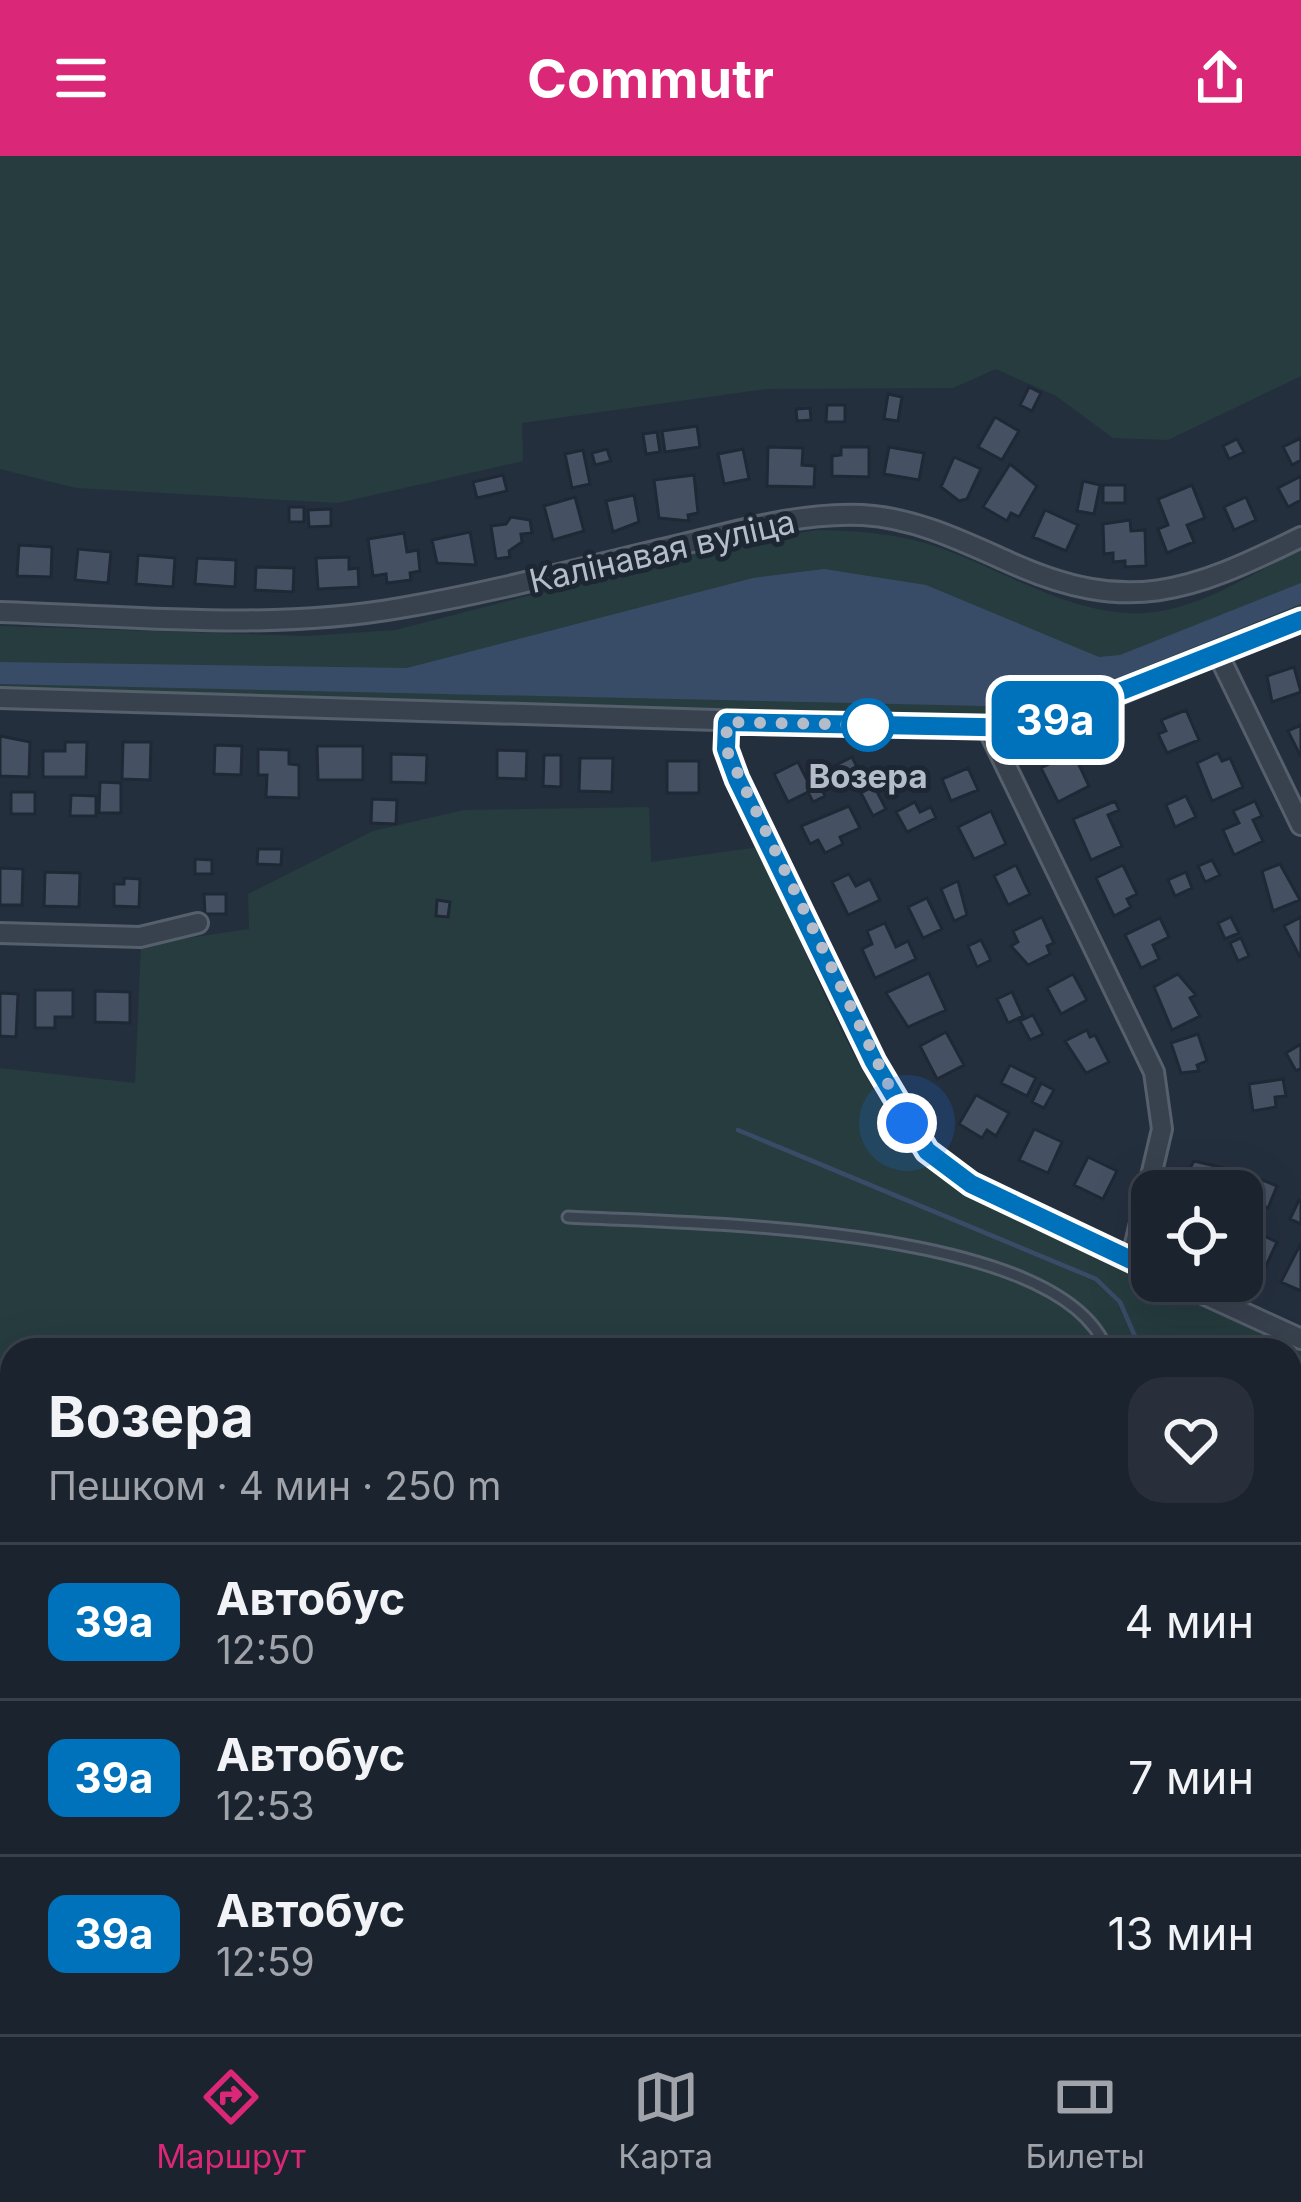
<!DOCTYPE html>
<html lang="ru">
<head>
<meta charset="utf-8">
<style>
	:root { --surface:#1b232e; --page:#282f3a; --text:#f1f3f6; --muted:#a0a4aa; --line:#39404a; --accent:#db2777 }
	body { margin:0; font-family:Inter,sans-serif; background:var(--page); color:var(--text); height:100vh; display:flex; flex-direction:column; font-size:45px; white-space:nowrap }
	* { box-sizing:border-box; margin:0 }
	p { font-size:39px; color:var(--muted) }
	.icon { flex:none; width:66px; height:66px; fill:none; stroke:currentColor; stroke-width:2; stroke-linecap:round; stroke-linejoin:round }
	.map { position:relative; flex:1; overflow:hidden }
	.side { position:absolute; left:0px; top:1182px; width:1302px; height:696px; display:flex; flex-direction:column; background:var(--surface); border-radius:36px 36px 0 0; box-shadow:0 12px 48px #0002,0 0 0 3px var(--line) }
	.side>* { flex:none }
	.badge { padding:0 24px; border-radius:18px; font-size:42px; line-height:78px }
	.tools { position:absolute; left:1131px; top:1014px; display:grid; gap:24px }
	.tools a { display:grid; place-items:center; width:132px; height:132px; border-radius:24px; background:var(--surface); box-shadow:0 12px 48px #0002,0 0 0 3px var(--line); font-size:60px }
	.you { position:absolute; width:60px; height:60px; margin:-30px; border:9px solid #fff; border-radius:50%; background:#1a73e8; box-shadow:0 0 0 18px #1a73e833 }
	.map>.badge { position:absolute; translate:-50% -50%; box-shadow:0 0 0 6px #fff }
	.round { display:grid; place-items:center; flex:none; width:126px; height:126px; border-radius:36px; background:var(--page) }
	.summary { display:flex; align-items:center; justify-content:space-between; height:204px; padding:0 48px }
	h1 { font-size:57px; font-weight:700; line-height:90px }
	ul { padding:0; list-style:none }
	li { display:flex; align-items:center; gap:36px; height:156px; padding:0 48px; border-top:3px solid var(--line) }
	li div { flex:1 }
	li b { display:block; font-size:45px }
	li em { font-style:normal }
	li .badge { min-width:132px; font-weight:700; text-align:center }
	header { display:flex; justify-content:space-between; align-items:center; height:156px; padding:0 48px; background:var(--accent); color:#fff; font-size:54px; font-weight:700 }
	.tabs { display:flex; justify-content:space-around; align-items:center; height:168px; border-top:3px solid var(--line); background:var(--surface); font-size:33px; color:var(--muted) }
	.tabs a { display:grid; justify-items:center; gap:6px }
	.tabs .active { color:var(--accent) }
	.map>svg:first-child { display:block }
	.green { fill:#263c3f; fill-rule:evenodd }
	.water { fill:#394c67 }
	.lines { fill:none; stroke-linecap:round; stroke-linejoin:round }
	.stream { stroke:#394c67; stroke-width:4.5 }
	.building { fill:#455162; stroke:#1f2835; stroke-width:3 }
	.lane-casing { stroke:#565f6c; stroke-width:15 }
	.street-casing { stroke:#565f6c; stroke-width:24 }
	.lane { stroke:#38414e; stroke-width:9 }
	.street { stroke:#38414e; stroke-width:18 }
	.line-casing { stroke:#fff; stroke-width:27 }
	.line { stroke:#0072bc; stroke-width:18 }
	.walk { stroke:#b4bcc9; stroke-width:12; stroke-dasharray:0 21.6 }
	.stop-dot { fill:#fff; stroke:#0072bc; stroke-width:6 }
	.labels { text-anchor:middle; stroke-width:10; stroke-linejoin:round; paint-order:stroke }
	.street-label { font-size:33px; fill:#b4bcc9; stroke:#1d2633 }
	.stop-label { font-size:33px; font-weight:bold; fill:#b4bcc9; stroke:#1d2633 }
</style>
</head>
<body>
<header><svg class="icon" aria-label="menu" viewBox="0 0 24 24"><path d="M4 6h16M4 12h16M4 18h16"/></svg>Commutr<svg class="icon" aria-label="share" viewBox="0 0 24 24"><path d="M12 15V3M7 8l5-5 5 5M5 13v7h14v-7"/></svg></header>
<div class="map">
<svg width="1301" height="1878" viewBox="0 0 1301 1878">
	<rect width="100%" height="100%" fill="#242f3e"/>
	<!-- green -->
	<path class="green" d="M 0,0 L 1301,0 L 1301,220 L 1168,284 L 1113,282 L 1056,240 L 996,213 L 953,232 L 765,233 L 522,267 L 523,305 L 338,347 L 76,332 L 0,313 Z
		M 818,374 C 863,375 904,378 946,394 C 1018,421 1095,474 1175,452 C 1219,441 1261,413 1301,393 L 1301,455 L 1027,563 L 0,538 L 0,470 L 307,480 L 395,474 L 734,387 Z
		M 649,651 L 651,706 L 759,691 C 808,795 871,979 966,1040 L 1301,1192 L 1301,1878 L 0,1878 L 0,912 L 135,927 L 141,789 L 249,773 L 248,738 L 373,675 L 464,654 ZM 12,1194 L 1290,1194 L 1290,1866 L 12,1866 Z"/>
	<!-- water -->
	<path class="water" d="M 824,413 L 926,429 L 1099,501 L 1120,499 L 1301,427 L 1301,448 L 1070,541 L 1031,551 L 0,528 L 0,506 L 407,512 L 753,422 Z"/>
	<g class="lines">
		<!-- stream -->
		<path class="stream" d="M 738,974 L 1096,1123 L 1120,1146 L 1141,1194
			M 1290,1466 L 1301,1464"/>
	</g>
	<!-- building -->
	<path class="building" d="M 1029,231 L 1041,237 L 1032,255 L 1020,249 Z
		M 888,238 L 902,241 L 898,265 L 884,263 Z
		M 827,249 L 845,249 L 845,266 L 826,266 Z
		M 810,252 L 811,264 L 797,265 L 796,253 Z
		M 995,261 L 1019,275 L 1002,304 L 978,291 Z
		M 697,270 L 700,291 L 665,296 L 662,275 Z
		M 657,276 L 660,296 L 646,298 L 643,278 Z
		M 1301,282 L 1301,304 L 1292,309 L 1283,291 Z
		M 1237,283 L 1244,296 L 1229,303 L 1223,290 Z
		M 768,291 L 803,292 L 802,309 L 815,310 L 814,331 L 767,330 Z
		M 841,291 L 869,291 L 869,321 L 832,320 L 832,300 L 841,299 Z
		M 889,291 L 924,297 L 919,324 L 884,318 Z
		M 607,293 L 611,305 L 595,309 L 592,297 Z
		M 743,293 L 749,323 L 724,328 L 718,298 Z
		M 583,294 L 590,328 L 572,332 L 565,298 Z
		M 954,301 L 981,313 L 967,343 L 959,345 L 941,331 Z
		M 1010,308 L 1037,330 L 1019,361 L 1011,357 L 1007,365 L 983,351 Z
		M 503,319 L 507,335 L 477,342 L 473,326 Z
		M 694,319 L 698,357 L 688,359 L 689,365 L 659,362 L 654,324 Z
		M 1301,320 L 1301,344 L 1288,351 L 1278,332 Z
		M 1083,325 L 1100,329 L 1094,358 L 1077,355 Z
		M 1103,329 L 1125,329 L 1125,347 L 1103,347 Z
		M 1192,329 L 1205,362 L 1187,369 L 1194,386 L 1167,397 L 1158,373 L 1168,369 L 1158,343 Z
		M 634,339 L 639,366 L 613,376 L 606,345 Z
		M 575,341 L 584,375 L 553,384 L 544,350 Z
		M 1246,341 L 1256,364 L 1234,374 L 1224,351 Z
		M 289,351 L 304,351 L 304,366 L 289,366 Z
		M 331,353 L 331,370 L 309,371 L 308,354 Z
		M 1045,354 L 1078,369 L 1066,395 L 1033,381 Z
		M 511,361 L 530,364 L 532,377 L 521,378 L 522,386 L 509,395 L 510,401 L 496,403 L 491,370 L 506,368 Z
		M 1130,364 L 1131,375 L 1145,374 L 1146,410 L 1125,411 L 1125,405 L 1113,406 L 1113,397 L 1104,398 L 1103,368 Z
		M 470,376 L 476,409 L 437,407 L 432,384 Z
		M 404,377 L 407,396 L 418,394 L 420,415 L 410,417 L 411,424 L 387,427 L 386,418 L 373,420 L 368,383 Z
		M 19,389 L 52,391 L 51,421 L 17,420 Z
		M 78,393 L 111,396 L 108,427 L 75,424 Z
		M 138,399 L 175,402 L 173,431 L 136,428 Z
		M 349,401 L 349,413 L 358,412 L 359,431 L 318,433 L 316,402 Z
		M 197,402 L 236,404 L 235,431 L 195,428 Z
		M 256,411 L 294,412 L 293,436 L 255,434 Z
		M 1294,511 L 1301,536 L 1272,546 L 1267,520 Z
		M 1186,554 L 1199,584 L 1167,597 L 1158,578 L 1166,575 L 1161,564 Z
		M 1301,569 L 1301,598 L 1300,599 L 1288,575 Z
		M 0,580 L 30,586 L 29,621 L 0,620 Z
		M 65,586 L 87,586 L 86,621 L 43,621 L 43,595 L 65,595 Z
		M 123,586 L 151,586 L 150,624 L 122,623 Z
		M 215,589 L 242,590 L 241,619 L 214,618 Z
		M 317,590 L 363,590 L 363,624 L 318,624 Z
		M 258,593 L 289,594 L 289,608 L 299,609 L 299,642 L 266,641 L 267,619 L 258,619 Z
		M 497,594 L 527,595 L 526,623 L 497,622 Z
		M 1073,596 L 1089,630 L 1058,646 L 1041,612 Z
		M 1218,597 L 1222,605 L 1230,602 L 1243,631 L 1212,645 L 1197,607 Z
		M 391,598 L 427,599 L 426,627 L 391,626 Z
		M 544,599 L 561,599 L 561,631 L 543,630 Z
		M 852,601 L 862,621 L 842,631 L 832,611 Z
		M 580,602 L 613,602 L 612,636 L 579,635 Z
		M 667,605 L 699,605 L 699,637 L 667,637 Z
		M 798,606 L 806,622 L 814,618 L 825,640 L 813,646 L 808,636 L 788,646 L 774,618 Z
		M 968,612 L 978,634 L 951,645 L 942,623 Z
		M 100,626 L 121,627 L 121,657 L 99,657 Z
		M 874,630 L 886,653 L 873,660 L 861,637 Z
		M 11,636 L 35,636 L 35,658 L 11,658 Z
		M 71,639 L 96,640 L 96,660 L 70,660 Z
		M 1186,640 L 1196,661 L 1175,671 L 1166,649 Z
		M 372,643 L 397,644 L 396,668 L 371,667 Z
		M 1115,645 L 1119,654 L 1108,659 L 1122,690 L 1091,704 L 1073,663 Z
		M 1255,645 L 1262,660 L 1253,664 L 1263,685 L 1234,699 L 1223,674 L 1239,667 L 1233,655 Z
		M 915,646 L 920,656 L 931,651 L 936,662 L 907,676 L 896,656 Z
		M 849,650 L 860,672 L 840,681 L 843,688 L 825,697 L 818,684 L 810,688 L 801,670 Z
		M 991,655 L 1006,688 L 974,703 L 958,671 Z
		M 258,693 L 282,693 L 281,709 L 257,708 Z
		M 195,703 L 212,704 L 212,718 L 195,718 Z
		M 1212,704 L 1220,719 L 1205,726 L 1198,710 Z
		M 1280,708 L 1300,744 L 1273,755 L 1262,715 Z
		M 1016,709 L 1030,738 L 1008,749 L 994,720 Z
		M 1123,709 L 1137,738 L 1127,743 L 1131,751 L 1114,760 L 1096,722 Z
		M 0,712 L 23,713 L 22,749 L 0,749 Z
		M 45,716 L 80,717 L 79,751 L 44,750 Z
		M 1186,716 L 1192,732 L 1175,740 L 1168,724 Z
		M 849,718 L 856,730 L 870,723 L 880,744 L 848,759 L 832,726 Z
		M 124,722 L 140,723 L 139,751 L 114,750 L 114,728 L 124,728 Z
		M 958,725 L 967,759 L 954,765 L 941,733 Z
		M 204,738 L 226,738 L 226,758 L 205,758 Z
		M 927,742 L 942,773 L 923,782 L 908,751 Z
		M 437,744 L 450,746 L 448,761 L 436,760 Z
		M 1042,761 L 1054,787 L 1047,790 L 1050,798 L 1028,809 L 1011,790 L 1018,786 L 1013,775 Z
		M 1231,761 L 1239,777 L 1225,783 L 1218,767 Z
		M 1301,761 L 1301,801 L 1300,801 L 1284,770 Z
		M 1160,762 L 1169,781 L 1153,789 L 1159,803 L 1141,812 L 1125,779 Z
		M 885,767 L 896,791 L 908,785 L 916,803 L 875,822 L 862,793 L 872,788 L 867,775 Z
		M 1241,782 L 1249,800 L 1238,805 L 1230,787 Z
		M 981,784 L 991,804 L 977,811 L 968,790 Z
		M 929,817 L 946,854 L 908,871 L 886,837 Z
		M 1073,818 L 1087,844 L 1061,858 L 1047,832 Z
		M 1178,818 L 1196,839 L 1190,842 L 1200,860 L 1172,874 L 1154,831 Z
		M 35,834 L 73,834 L 73,861 L 55,861 L 55,872 L 35,872 Z
		M 95,835 L 130,836 L 130,867 L 95,866 Z
		M 1012,836 L 1023,860 L 1008,867 L 997,843 Z
		M 0,837 L 18,838 L 16,881 L 0,880 Z
		M 1033,859 L 1043,878 L 1030,884 L 1020,865 Z
		M 1087,874 L 1090,881 L 1095,879 L 1109,906 L 1086,917 L 1065,885 Z
		M 946,876 L 964,909 L 937,923 L 920,890 Z
		M 1198,878 L 1207,905 L 1197,909 L 1199,915 L 1181,917 L 1171,887 Z
		M 1301,888 L 1301,912 L 1296,915 L 1286,897 Z
		M 1010,909 L 1036,922 L 1027,940 L 1001,927 Z
		M 1283,923 L 1286,940 L 1275,941 L 1276,951 L 1253,955 L 1249,928 Z
		M 1041,927 L 1054,934 L 1044,952 L 1032,946 Z
		M 976,939 L 1009,957 L 996,980 L 987,974 L 982,982 L 959,968 Z
		M 1034,973 L 1062,986 L 1048,1017 L 1019,1004 Z
		M 1088,1001 L 1117,1015 L 1103,1043 L 1074,1029 Z
		M 1194,1005 L 1224,1012 L 1219,1035 L 1177,1035 Z
		M 1250,1019 L 1277,1030 L 1268,1052 L 1242,1041 Z
		M 1299,1044 L 1301,1045 L 1301,1068 L 1290,1063 Z
		M 1242,1070 L 1277,1086 L 1265,1112 L 1242,1102 Z
		M 1301,1087 L 1301,1135 L 1281,1126 Z"/>
	<g class="lines">
		<!-- lane casing -->
		<g class="lane-casing">
			<path id="lane" d="M 568,1061 C 687,1068 1059,1067 1107,1194
				M 1290,1539 L 1301,1560"/>
		</g>
		<!-- street casing -->
		<g class="street-casing">
			<path id="street" d="M 0,456 C 132,460 269,475 400,452 C 495,436 589,410 684,388 C 741,374 803,356 863,359 C 915,362 962,385 1009,406 C 1128,460 1190,436 1301,381
				M 1218,498 L 1301,669
				M 0,542 L 1009,573 L 1054,565 L 1301,464
				M 727,566 L 726,593 L 737,623 L 874,906 L 927,995 L 971,1029 L 1152,1114
				M 988,573 L 1154,916 L 1162,973 L 1131,1105
				M 0,777 L 140,781 L 198,767
				M 1175,1125 L 1301,1183"/>
		</g>
		<!-- lane -->
		<use href="#lane" class="lane"/>
		<!-- street -->
		<use href="#street" class="street"/>
	</g>
	<g class="lines">
		<!-- line casing -->
		<g class="line-casing">
			<path id="line" d="M 1152,1114 L 971,1028 L 927,995 L 874,906 L 737,623 L 726,593 L 727,566 L 1028,572 L 1301,464"/>
		</g>
		<!-- line -->
		<use href="#line" class="line"/>
		<!-- walk -->
		<path class="walk" d="M 868,569 L 727,566 L 726,593 L 907,967"/>
	</g>
	<!-- markers -->
	<circle class="stop-dot" cx="868" cy="569" r="24"/>
	<g class="labels">
		<!-- street labels -->
		<g class="street-label">
			<text transform="translate(662 395) rotate(-13)" y="12">Калінавая вуліца</text>
		</g>
		<!-- stop labels -->
		<g class="stop-label">
			<text x="868" y="632">Возера</text>
		</g>
	</g>
</svg>
<div class="tools">
<a><svg class="icon" aria-label="locate" viewBox="0 0 24 24"><circle cx="12" cy="12" r="6"/><path d="M12 2v4M12 18v4M2 12h4M18 12h4"/></svg></a>
</div>
<div class="you" style="left:907px;top:967px"></div>
<b class="badge" style="left:1055px;top:564px;background:#0072bc;color:#fff">39а</b>
<section class="side">
<div class="summary"><div><h1>Возера</h1><p>Пешком · 4 мин · 250 m</p></div><a class="round"><svg class="icon" aria-label="heart" viewBox="0 0 24 24"><path d="M12 20l-8-8c-3-5 5-10 8-4 3-6 11-1 8 4z"/></svg></a></div>
<ul>
<li><span class="badge" style="background:#0072bc;color:#fff">39а</span><div><b>Автобус</b><p>12:50</p></div><em>4 мин</em></li>
<li><span class="badge" style="background:#0072bc;color:#fff">39а</span><div><b>Автобус</b><p>12:53</p></div><em>7 мин</em></li>
<li><span class="badge" style="background:#0072bc;color:#fff">39а</span><div><b>Автобус</b><p>12:59</p></div><em>13 мин</em></li>
</ul>
</section>
</div>
<nav class="tabs">
<a class="active"><svg class="icon" aria-label="directions" viewBox="0 0 24 24"><path d="M12 3l9 9-9 9-9-9zM9 14v-3h6M13 9l2 2-2 2"/></svg>Маршрут</a>
<a><svg class="icon" aria-label="map" viewBox="0 0 24 24"><path d="M3 6l6-2 6 2 6-2v14l-6 2-6-2-6 2zM9 4v14M15 6v14"/></svg>Карта</a>
<a><svg class="icon" aria-label="tickets" viewBox="0 0 24 24"><path d="M3 7h18v10H3zM15 7v10"/></svg>Билеты</a>
</nav>
</body>
</html>
